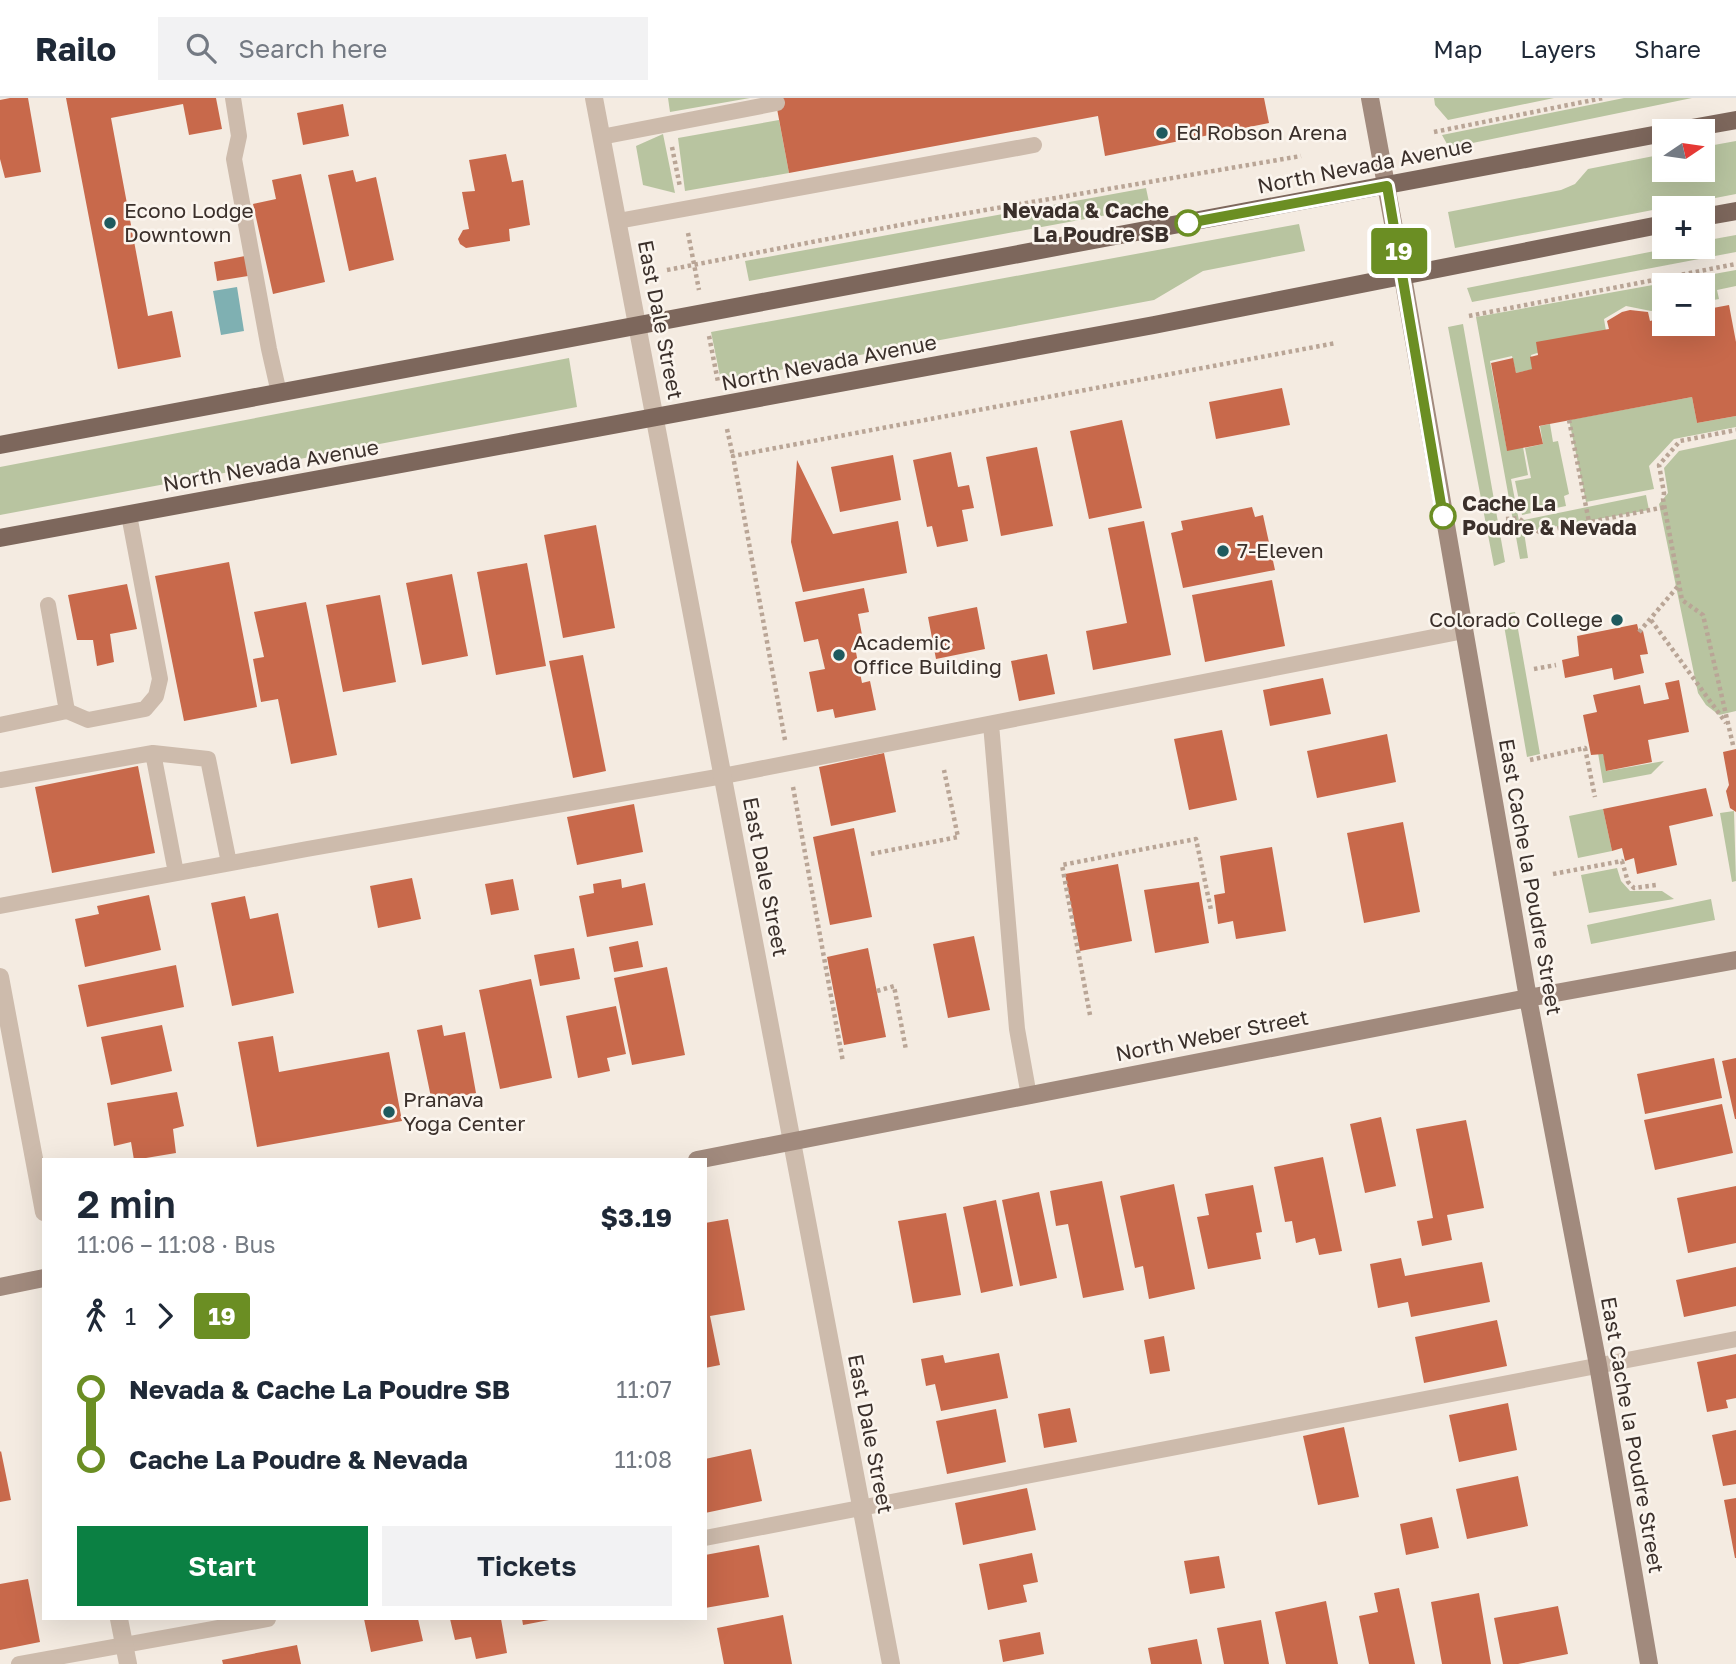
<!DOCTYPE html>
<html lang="en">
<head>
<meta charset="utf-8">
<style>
	:root { --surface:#fff; --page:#f2f2f3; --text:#1f2937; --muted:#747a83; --line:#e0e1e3; --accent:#0b8043 }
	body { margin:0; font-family:"Golos Text",sans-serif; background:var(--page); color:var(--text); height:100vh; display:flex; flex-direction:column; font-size:26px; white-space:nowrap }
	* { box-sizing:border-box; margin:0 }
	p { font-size:23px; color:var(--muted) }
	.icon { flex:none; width:38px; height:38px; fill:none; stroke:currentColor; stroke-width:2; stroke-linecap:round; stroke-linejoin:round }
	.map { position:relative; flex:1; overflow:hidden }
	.side { position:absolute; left:42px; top:1060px; width:665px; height:462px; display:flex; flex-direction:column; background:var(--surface); border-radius:0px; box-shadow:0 7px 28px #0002 }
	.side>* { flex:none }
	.badge { padding:0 14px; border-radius:5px; font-size:24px; line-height:46px }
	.needle { width:46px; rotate:77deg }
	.controls { position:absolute; left:1652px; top:21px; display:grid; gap:14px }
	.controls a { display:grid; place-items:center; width:63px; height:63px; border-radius:0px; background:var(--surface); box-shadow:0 7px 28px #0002; font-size:35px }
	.map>.badge { position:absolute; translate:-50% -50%; box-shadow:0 0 0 4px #fff }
	.legs { display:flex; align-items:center; gap:10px; height:77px; padding:0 35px; font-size:23px }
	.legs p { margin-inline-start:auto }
	.headline { display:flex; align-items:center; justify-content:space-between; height:119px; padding:0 35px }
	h1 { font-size:38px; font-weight:600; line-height:52px }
	.button { display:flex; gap:14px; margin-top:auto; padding:14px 35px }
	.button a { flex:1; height:80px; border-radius:0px; background:var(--accent); color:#fff; font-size:28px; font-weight:600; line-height:80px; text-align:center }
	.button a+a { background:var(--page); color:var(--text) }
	ul { padding:0 35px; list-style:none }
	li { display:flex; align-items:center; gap:24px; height:70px; font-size:26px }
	li i { display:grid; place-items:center; width:10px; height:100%; margin:0 9px; background:currentColor }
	li i::after { content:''; width:18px; height:18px; margin:-9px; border:5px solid; border-radius:50%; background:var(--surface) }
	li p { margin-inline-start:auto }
	li:first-child i { background:linear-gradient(#0000 50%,currentColor 0) }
	li:last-child i { background:linear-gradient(currentColor 50%,#0000 0) }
	header { display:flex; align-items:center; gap:42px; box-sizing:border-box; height:98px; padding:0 35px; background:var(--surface); border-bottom:2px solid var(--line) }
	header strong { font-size:33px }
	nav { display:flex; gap:38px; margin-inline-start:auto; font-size:24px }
	.search { width:490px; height:63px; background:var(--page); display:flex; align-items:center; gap:18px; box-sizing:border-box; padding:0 24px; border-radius:0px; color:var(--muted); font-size:26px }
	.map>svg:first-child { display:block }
	.green { fill:#b8c4a0 }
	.water { fill:#7fb0b2 }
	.building { fill:#c8694b }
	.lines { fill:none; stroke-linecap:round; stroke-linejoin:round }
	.path { stroke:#b9a596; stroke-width:4.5; stroke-dasharray:3.5 3.5; stroke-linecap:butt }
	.lane { stroke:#cdbbac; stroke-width:16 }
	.street { stroke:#cdbbac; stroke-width:18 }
	.secondary { stroke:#a18a7d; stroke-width:18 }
	.primary { stroke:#7d675c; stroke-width:18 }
	.line-1-casing { stroke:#fff; stroke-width:16 }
	.line-1 { stroke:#6b8e23; stroke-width:10 }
	.poi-dot { fill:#1f5a5e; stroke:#fbf5ee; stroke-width:2.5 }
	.stop-1-dot { fill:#fff; stroke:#6b8e23; stroke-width:3.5 }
	.labels { text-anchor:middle; stroke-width:5; stroke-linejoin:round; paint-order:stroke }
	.poi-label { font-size:21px; fill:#3b302b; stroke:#fbf5ee; text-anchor:start }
	.street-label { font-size:21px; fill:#3b302b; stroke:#fbf5ee }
	.stop-label { font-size:21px; font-weight:bold; fill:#3b302b; stroke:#fbf5ee; text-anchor:end }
</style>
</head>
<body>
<header>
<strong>Railo</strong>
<div class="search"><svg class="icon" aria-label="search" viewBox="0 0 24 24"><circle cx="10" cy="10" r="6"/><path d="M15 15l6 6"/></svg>Search here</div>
<nav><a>Map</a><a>Layers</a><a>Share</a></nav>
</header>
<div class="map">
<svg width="1736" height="1566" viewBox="0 0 1736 1566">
	<rect width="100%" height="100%" fill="#f4ebe1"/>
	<!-- green -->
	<path class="green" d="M 668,0 L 750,0 L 670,14 Z
		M 1434,0 L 1554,0 L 1448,22 L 1435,7 Z
		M 1624,0 L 1692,0 L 1458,48 L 1447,46 L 1442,37 Z
		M 779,22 L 789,75 L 685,93 L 678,40 Z
		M 663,36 L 675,95 L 643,87 L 636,48 Z
		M 1736,43 L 1736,96 L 1455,150 L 1448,114 L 1561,92 L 1575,86 L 1588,71 L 1664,56 L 1664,72 L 1703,72 L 1703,49 Z
		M 1146,90 L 1150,109 L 749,183 L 745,163 Z
		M 1299,126 L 1305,153 L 1203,173 L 1154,202 L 721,283 L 711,234 Z
		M 1736,137 L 1736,154 L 1472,204 L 1467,190 L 1675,149 L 1703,149 L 1703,143 Z
		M 1736,172 L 1736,188 L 1717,192 L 1719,201 L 1703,204 L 1703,187 L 1664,187 L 1664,211 L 1651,213 L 1626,208 L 1604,221 L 1606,233 L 1531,257 L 1534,271 L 1516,275 L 1512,258 L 1490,263 L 1507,352 L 1523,349 L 1528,377 L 1511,381 L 1519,423 L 1646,397 L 1649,412 L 1524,434 L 1528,460 L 1520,461 L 1476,219 Z
		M 1463,226 L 1505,464 L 1494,468 L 1448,229 Z
		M 569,260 L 577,309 L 0,417 L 0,369 Z
		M 1692,299 L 1697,325 L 1736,318 L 1736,329 L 1674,341 L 1649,368 L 1654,391 L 1586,404 L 1569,322 Z
		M 1550,326 L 1553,344 L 1558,343 L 1569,396 L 1564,398 L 1566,408 L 1522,417 L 1515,383 L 1531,380 L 1525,350 L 1543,346 L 1540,328 Z
		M 1736,341 L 1736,613 L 1719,617 L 1706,607 L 1698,595 L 1659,406 L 1668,395 L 1664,370 L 1679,353 Z
		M 1515,514 L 1540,656 L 1527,659 L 1502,516 Z
		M 1598,655 L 1603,656 L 1607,673 L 1664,663 L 1651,676 L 1603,685 Z
		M 1603,711 L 1612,753 L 1578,760 L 1569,718 Z
		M 1734,713 L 1736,783 L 1732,784 L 1720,715 Z
		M 1617,770 L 1621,783 L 1630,793 L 1662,793 L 1674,801 L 1589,815 L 1581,777 Z
		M 1711,801 L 1715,822 L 1591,846 L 1587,827 Z"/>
	<!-- water -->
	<path class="water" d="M 237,189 L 244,233 L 221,237 L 213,193 Z"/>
	<!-- building -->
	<path class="building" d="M 10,0 L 28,0 L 41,74 L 5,80 L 0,61 L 0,2 Z
		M 66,0 L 216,0 L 222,31 L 189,37 L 183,6 L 111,20 L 148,218 L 172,213 L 181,259 L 118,271 Z
		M 775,0 L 1264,0 L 1269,25 L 1105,58 L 1098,18 L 789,75 Z
		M 343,6 L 349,38 L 303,47 L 297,15 Z
		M 506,56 L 512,84 L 523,82 L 530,127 L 509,131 L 510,143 L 466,150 L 460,146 L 458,141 L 463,132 L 469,131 L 462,94 L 475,93 L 469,62 Z
		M 353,72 L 356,84 L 376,79 L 394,162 L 349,173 L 328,77 Z
		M 301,76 L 325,184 L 273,196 L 253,106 L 276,101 L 272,82 Z
		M 245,158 L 248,178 L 217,183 L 214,164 Z
		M 1713,207 L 1713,210 L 1729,207 L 1736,244 L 1736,318 L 1697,325 L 1692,299 L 1539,328 L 1543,346 L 1507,353 L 1491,265 L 1513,260 L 1516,275 L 1532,271 L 1530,259 L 1538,257 L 1536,244 L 1609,231 L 1607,223 L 1622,214 L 1630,212 L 1648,214 L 1650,223 L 1654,222 L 1653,217 L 1663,215 L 1664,226 L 1703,226 L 1703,209 Z
		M 1282,290 L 1290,327 L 1216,341 L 1209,304 Z
		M 1122,322 L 1142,410 L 1089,421 L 1070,333 Z
		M 1037,349 L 1053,428 L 1001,438 L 986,359 Z
		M 951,354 L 958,389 L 969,387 L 974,410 L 962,412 L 968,443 L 937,449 L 932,428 L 927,429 L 913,362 Z
		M 893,357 L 901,402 L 840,414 L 831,369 Z
		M 797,362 L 833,436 L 898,423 L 907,475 L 803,494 L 791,444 Z
		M 1252,409 L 1255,419 L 1263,417 L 1275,472 L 1183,490 L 1171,435 L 1183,432 L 1181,423 Z
		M 1144,423 L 1171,557 L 1093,572 L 1086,533 L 1127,525 L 1108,430 Z
		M 596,427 L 615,530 L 563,540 L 544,437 Z
		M 229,464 L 257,609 L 184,623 L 155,478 Z
		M 527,465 L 546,568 L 496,577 L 477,474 Z
		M 452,476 L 468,558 L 422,567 L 406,485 Z
		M 1272,482 L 1285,548 L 1205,564 L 1192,497 Z
		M 127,486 L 137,531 L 110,536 L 114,564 L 97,568 L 93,542 L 77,542 L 68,497 Z
		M 864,490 L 869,514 L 858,516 L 863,542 L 854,544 L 862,585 L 870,583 L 876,612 L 835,620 L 833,611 L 817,614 L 809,574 L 825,571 L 818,541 L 804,544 L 795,504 Z
		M 380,497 L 396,584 L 343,594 L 326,507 Z
		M 306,504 L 337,657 L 291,666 L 278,601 L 261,604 L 253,561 L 264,559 L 254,514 Z
		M 977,509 L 985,551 L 936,561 L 928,519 Z
		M 1637,526 L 1639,534 L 1643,533 L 1648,556 L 1640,557 L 1644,575 L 1614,582 L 1612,570 L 1565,580 L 1562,562 L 1579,558 L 1577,538 Z
		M 1047,556 L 1055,596 L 1019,603 L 1011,563 Z
		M 583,557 L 606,673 L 573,680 L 549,563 Z
		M 1323,580 L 1331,616 L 1270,628 L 1263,592 Z
		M 1679,582 L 1689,634 L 1648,642 L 1652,664 L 1606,673 L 1603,656 L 1591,657 L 1583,617 L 1597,614 L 1593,597 L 1640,587 L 1644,606 L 1669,601 L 1665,585 Z
		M 1222,632 L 1237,702 L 1189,712 L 1174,641 Z
		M 1387,636 L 1396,684 L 1317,700 L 1307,653 Z
		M 1736,651 L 1736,714 L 1730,710 L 1726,693 L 1729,687 L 1723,654 Z
		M 884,655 L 896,714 L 831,728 L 819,669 Z
		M 138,668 L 155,755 L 52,775 L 35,689 Z
		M 1706,690 L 1713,718 L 1669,728 L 1677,767 L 1637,776 L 1634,760 L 1625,763 L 1622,750 L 1612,753 L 1603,711 Z
		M 634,706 L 643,754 L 577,767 L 567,719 Z
		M 1403,724 L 1420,814 L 1364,825 L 1347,735 Z
		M 854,730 L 872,819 L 830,827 L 813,739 Z
		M 1272,749 L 1286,833 L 1236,841 L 1233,823 L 1218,826 L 1214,797 L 1225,795 L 1220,758 Z
		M 1118,766 L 1132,843 L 1080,853 L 1065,776 Z
		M 412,780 L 421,821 L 378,830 L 370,788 Z
		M 513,781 L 519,812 L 491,817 L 485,786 Z
		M 621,781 L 622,790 L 645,785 L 653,827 L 587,839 L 579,798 L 594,795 L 593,786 Z
		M 1199,784 L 1209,845 L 1155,855 L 1144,792 Z
		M 149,797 L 161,852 L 85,869 L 75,821 L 99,816 L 97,808 Z
		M 245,798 L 250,821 L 278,815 L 294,895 L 232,908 L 211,805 Z
		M 974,838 L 990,912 L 948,920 L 933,846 Z
		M 638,843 L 643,869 L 614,874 L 609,849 Z
		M 574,850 L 580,881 L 540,888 L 534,857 Z
		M 868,850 L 886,939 L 844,947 L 827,859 Z
		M 176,867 L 184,909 L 87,929 L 78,887 Z
		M 667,869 L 685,957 L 632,967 L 614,880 Z
		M 531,881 L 552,980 L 500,991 L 479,892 Z
		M 616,908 L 626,956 L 607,960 L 610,973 L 578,980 L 566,918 Z
		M 162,927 L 172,973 L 111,987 L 101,939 Z
		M 442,927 L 444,938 L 465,934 L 476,995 L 432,1004 L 417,932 Z
		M 273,938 L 279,974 L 389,954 L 402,1023 L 257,1049 L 238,944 Z
		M 1714,960 L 1722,1000 L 1645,1016 L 1637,976 Z
		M 1736,960 L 1736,1021 L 1735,1021 L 1722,963 Z
		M 177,994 L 184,1028 L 173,1031 L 176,1055 L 134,1062 L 131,1044 L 114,1048 L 107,1005 Z
		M 1722,1006 L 1733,1055 L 1655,1072 L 1644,1022 Z
		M 1381,1019 L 1396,1088 L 1365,1095 L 1350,1026 Z
		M 1466,1022 L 1484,1110 L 1447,1117 L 1452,1142 L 1422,1148 L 1417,1123 L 1433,1120 L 1416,1031 Z
		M 1323,1059 L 1342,1153 L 1319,1157 L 1315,1140 L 1296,1145 L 1292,1123 L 1285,1124 L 1274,1069 Z
		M 1102,1083 L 1124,1192 L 1083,1200 L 1068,1126 L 1056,1128 L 1050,1093 Z
		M 1174,1086 L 1195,1191 L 1149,1201 L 1143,1168 L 1135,1170 L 1120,1098 Z
		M 1253,1087 L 1262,1134 L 1256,1135 L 1261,1161 L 1208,1171 L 1197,1119 L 1209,1117 L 1205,1096 Z
		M 1736,1088 L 1736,1145 L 1688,1155 L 1677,1100 Z
		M 1039,1094 L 1057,1180 L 1020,1188 L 1002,1102 Z
		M 996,1102 L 1013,1188 L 981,1195 L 963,1109 Z
		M 946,1115 L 961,1197 L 913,1205 L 898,1123 Z
		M 728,1121 L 745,1212 L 710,1218 L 720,1267 L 705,1270 L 705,1125 Z
		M 1401,1160 L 1405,1178 L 1482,1164 L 1490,1204 L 1411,1219 L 1408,1204 L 1378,1210 L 1370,1166 Z
		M 1736,1169 L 1736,1208 L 1684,1219 L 1676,1182 Z
		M 1497,1222 L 1507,1268 L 1424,1285 L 1415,1239 Z
		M 1164,1238 L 1170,1273 L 1150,1276 L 1144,1242 Z
		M 999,1255 L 1008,1300 L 941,1313 L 935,1286 L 926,1288 L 921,1261 L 943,1257 L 945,1265 Z
		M 1736,1256 L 1736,1300 L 1726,1302 L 1728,1310 L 1707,1314 L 1697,1264 Z
		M 1508,1305 L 1517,1352 L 1459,1364 L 1449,1317 Z
		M 1070,1310 L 1077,1344 L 1044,1350 L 1038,1316 Z
		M 996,1311 L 1006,1364 L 947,1376 L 936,1323 Z
		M 1344,1329 L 1359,1399 L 1318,1407 L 1303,1338 Z
		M 1736,1332 L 1736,1386 L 1723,1388 L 1712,1337 Z
		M 751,1351 L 762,1403 L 705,1415 L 705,1361 Z
		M 1,1353 L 11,1402 L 0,1404 L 0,1354 Z
		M 1518,1378 L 1528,1428 L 1467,1441 L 1456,1391 Z
		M 1027,1390 L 1036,1432 L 963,1447 L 955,1405 Z
		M 1736,1400 L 1736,1460 L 1735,1460 L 1724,1402 Z
		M 1432,1419 L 1439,1450 L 1406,1457 L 1400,1426 Z
		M 759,1447 L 769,1499 L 705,1510 L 705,1457 Z
		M 1032,1455 L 1038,1484 L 1023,1487 L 1027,1504 L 988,1512 L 979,1466 Z
		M 1219,1458 L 1225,1490 L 1190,1496 L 1184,1463 Z
		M 28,1481 L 40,1544 L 0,1552 L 0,1486 Z
		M 1399,1490 L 1415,1566 L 1369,1566 L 1359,1518 L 1378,1514 L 1374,1495 Z
		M 1479,1495 L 1491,1566 L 1442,1566 L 1431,1504 Z
		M 1326,1503 L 1338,1566 L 1286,1566 L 1275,1514 Z
		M 1558,1508 L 1568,1556 L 1518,1566 L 1503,1566 L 1494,1520 Z
		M 783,1517 L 792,1566 L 724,1566 L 717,1530 Z
		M 364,1521 L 418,1521 L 423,1543 L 371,1554 Z
		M 450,1521 L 501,1521 L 507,1555 L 476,1561 L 471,1539 L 455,1542 Z
		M 522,1521 L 549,1521 L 549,1522 L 523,1527 Z
		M 1261,1522 L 1269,1566 L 1224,1566 L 1217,1530 Z
		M 1040,1534 L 1044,1556 L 1003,1564 L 999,1542 Z
		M 1197,1541 L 1202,1566 L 1151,1566 L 1148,1550 Z
		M 297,1547 L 301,1566 L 223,1566 L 222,1562 Z"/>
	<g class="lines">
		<!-- path -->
		<path class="path" d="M 1434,34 L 1603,0
			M 672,49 L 680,89
			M 688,135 L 699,192
			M 667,172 L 921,123 L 1301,58
			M 1469,218 L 1736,166
			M 709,238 L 718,284
			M 1569,322 L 1589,424
			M 727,331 L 733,358
			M 1506,421 L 1518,420 L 1539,434 L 1665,409
			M 1651,522 L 1726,625
			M 1639,534 L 1679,487
			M 1534,571 L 1556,567
			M 785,642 L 733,358 L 1336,245
			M 1733,647 L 1703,517 L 1682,502 L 1663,401 L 1664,395 L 1659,367 L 1680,343 L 1736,332
			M 1530,662 L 1585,650 L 1595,699
			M 793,689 L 843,964
			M 871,756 L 958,739 L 944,672
			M 1553,776 L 1622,763 L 1628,784 L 1634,790 L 1656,787
			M 877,893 L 894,888 L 906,952
			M 1090,917 L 1062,767 L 1196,741 L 1211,812"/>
		<!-- lane -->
		<path class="lane" d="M 233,0 L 239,38 L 234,61 L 269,251 L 279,295
			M 601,39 L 777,5
			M 618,123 L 1034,47
			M 67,613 L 88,622 L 145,611 L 156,598 L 160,581 L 129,417
			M 991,626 L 1017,931 L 1029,998
			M 0,627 L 67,613 L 48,507
			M 153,655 L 176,775
			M 0,682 L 153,655 L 208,661 L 229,765
			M 0,808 L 307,751 L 723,678 L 1464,533
			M 705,1440 L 1736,1241
			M 19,1566 L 268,1521"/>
		<!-- street -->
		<path class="street" d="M 594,0 L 891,1566
			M 0,879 L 44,1114
			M 119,1521 L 128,1566"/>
		<!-- secondary -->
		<path class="secondary" d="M 1370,0 L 1403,179 L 1528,900 L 1598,1267 L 1649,1566
			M 697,1062 L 1528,900 L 1736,862
			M 0,1189 L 44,1180"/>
		<!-- primary -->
		<path class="primary" d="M 1675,33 L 1736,22
			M 1703,119 L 1736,113
			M 0,347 L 1664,35
			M 0,440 L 1154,227 L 1664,126"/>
	</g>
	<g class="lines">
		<!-- line-1 casing -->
		<g class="line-1-casing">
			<path id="line-1" d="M 1188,125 L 1387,88 L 1443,418"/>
		</g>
		<!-- line-1 -->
		<use href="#line-1" class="line-1"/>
	</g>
	<!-- markers -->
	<g class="poi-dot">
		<circle cx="1162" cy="35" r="7"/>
		<circle cx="110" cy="125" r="7"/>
		<circle cx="1223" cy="453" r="7"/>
		<circle cx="1617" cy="522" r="7"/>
		<circle cx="839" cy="557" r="7"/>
		<circle cx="389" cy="1014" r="7"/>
	</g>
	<g class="stop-1-dot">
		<circle cx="1188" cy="125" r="12"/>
		<circle cx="1443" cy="418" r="12"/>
	</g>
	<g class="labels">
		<!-- poi labels -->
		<g class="poi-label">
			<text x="1176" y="42">Ed Robson Arena</text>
			<text x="124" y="120">Econo Lodge<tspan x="124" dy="24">Downtown</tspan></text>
			<text x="1237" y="460">7-Eleven</text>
			<text x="1603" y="529" text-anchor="end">Colorado College</text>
			<text x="853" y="552">Academic<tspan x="853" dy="24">Office Building</tspan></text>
			<text x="403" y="1009">Pranava<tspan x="403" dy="24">Yoga Center</tspan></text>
		</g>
		<!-- street labels -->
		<g class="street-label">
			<text transform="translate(1365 68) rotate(-11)" y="7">North Nevada Avenue</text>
			<text transform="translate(660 222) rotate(79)" y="7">East Dale Street</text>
			<text transform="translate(829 265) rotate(-11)" y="7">North Nevada Avenue</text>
			<text transform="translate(271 368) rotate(-10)" y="7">North Nevada Avenue</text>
			<text transform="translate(765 779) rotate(79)" y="7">East Dale Street</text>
			<text transform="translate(1530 779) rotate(80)" y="7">East Cache la Poudre Street</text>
			<text transform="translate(1212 938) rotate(-11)" y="7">North Weber Street</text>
			<text transform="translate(870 1336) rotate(79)" y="7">East Dale Street</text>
			<text transform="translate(1632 1337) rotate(80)" y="7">East Cache la Poudre Street</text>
		</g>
		<!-- stop labels -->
		<g class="stop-label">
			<text x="1169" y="120">Nevada &amp; Cache<tspan x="1169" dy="24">La Poudre SB</tspan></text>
			<text x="1462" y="413" text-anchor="start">Cache La<tspan x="1462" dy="24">Poudre &amp; Nevada</tspan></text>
		</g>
	</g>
</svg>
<div class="controls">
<a><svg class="needle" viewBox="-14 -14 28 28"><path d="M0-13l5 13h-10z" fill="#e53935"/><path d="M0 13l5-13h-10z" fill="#747a83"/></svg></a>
<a>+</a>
<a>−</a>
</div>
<b class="badge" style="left:1399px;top:153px;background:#6b8e23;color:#fff">19</b>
<section class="side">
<div class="headline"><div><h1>2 min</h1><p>11:06 – 11:08 · Bus</p></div><b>$3.19</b></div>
<div class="legs"><svg class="icon" aria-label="walk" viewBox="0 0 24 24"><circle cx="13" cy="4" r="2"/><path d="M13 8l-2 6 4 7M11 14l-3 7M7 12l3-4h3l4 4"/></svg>1<svg class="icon" aria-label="forward" viewBox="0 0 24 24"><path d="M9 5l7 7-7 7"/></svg><b class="badge" style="background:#6b8e23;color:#fff">19</b></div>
<ul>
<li><i style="color:#6b8e23"></i><b>Nevada &amp; Cache La Poudre SB</b><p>11:07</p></li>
<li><i style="color:#6b8e23"></i><b>Cache La Poudre &amp; Nevada</b><p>11:08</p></li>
</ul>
<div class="button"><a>Start</a><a>Tickets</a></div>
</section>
</div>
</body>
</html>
